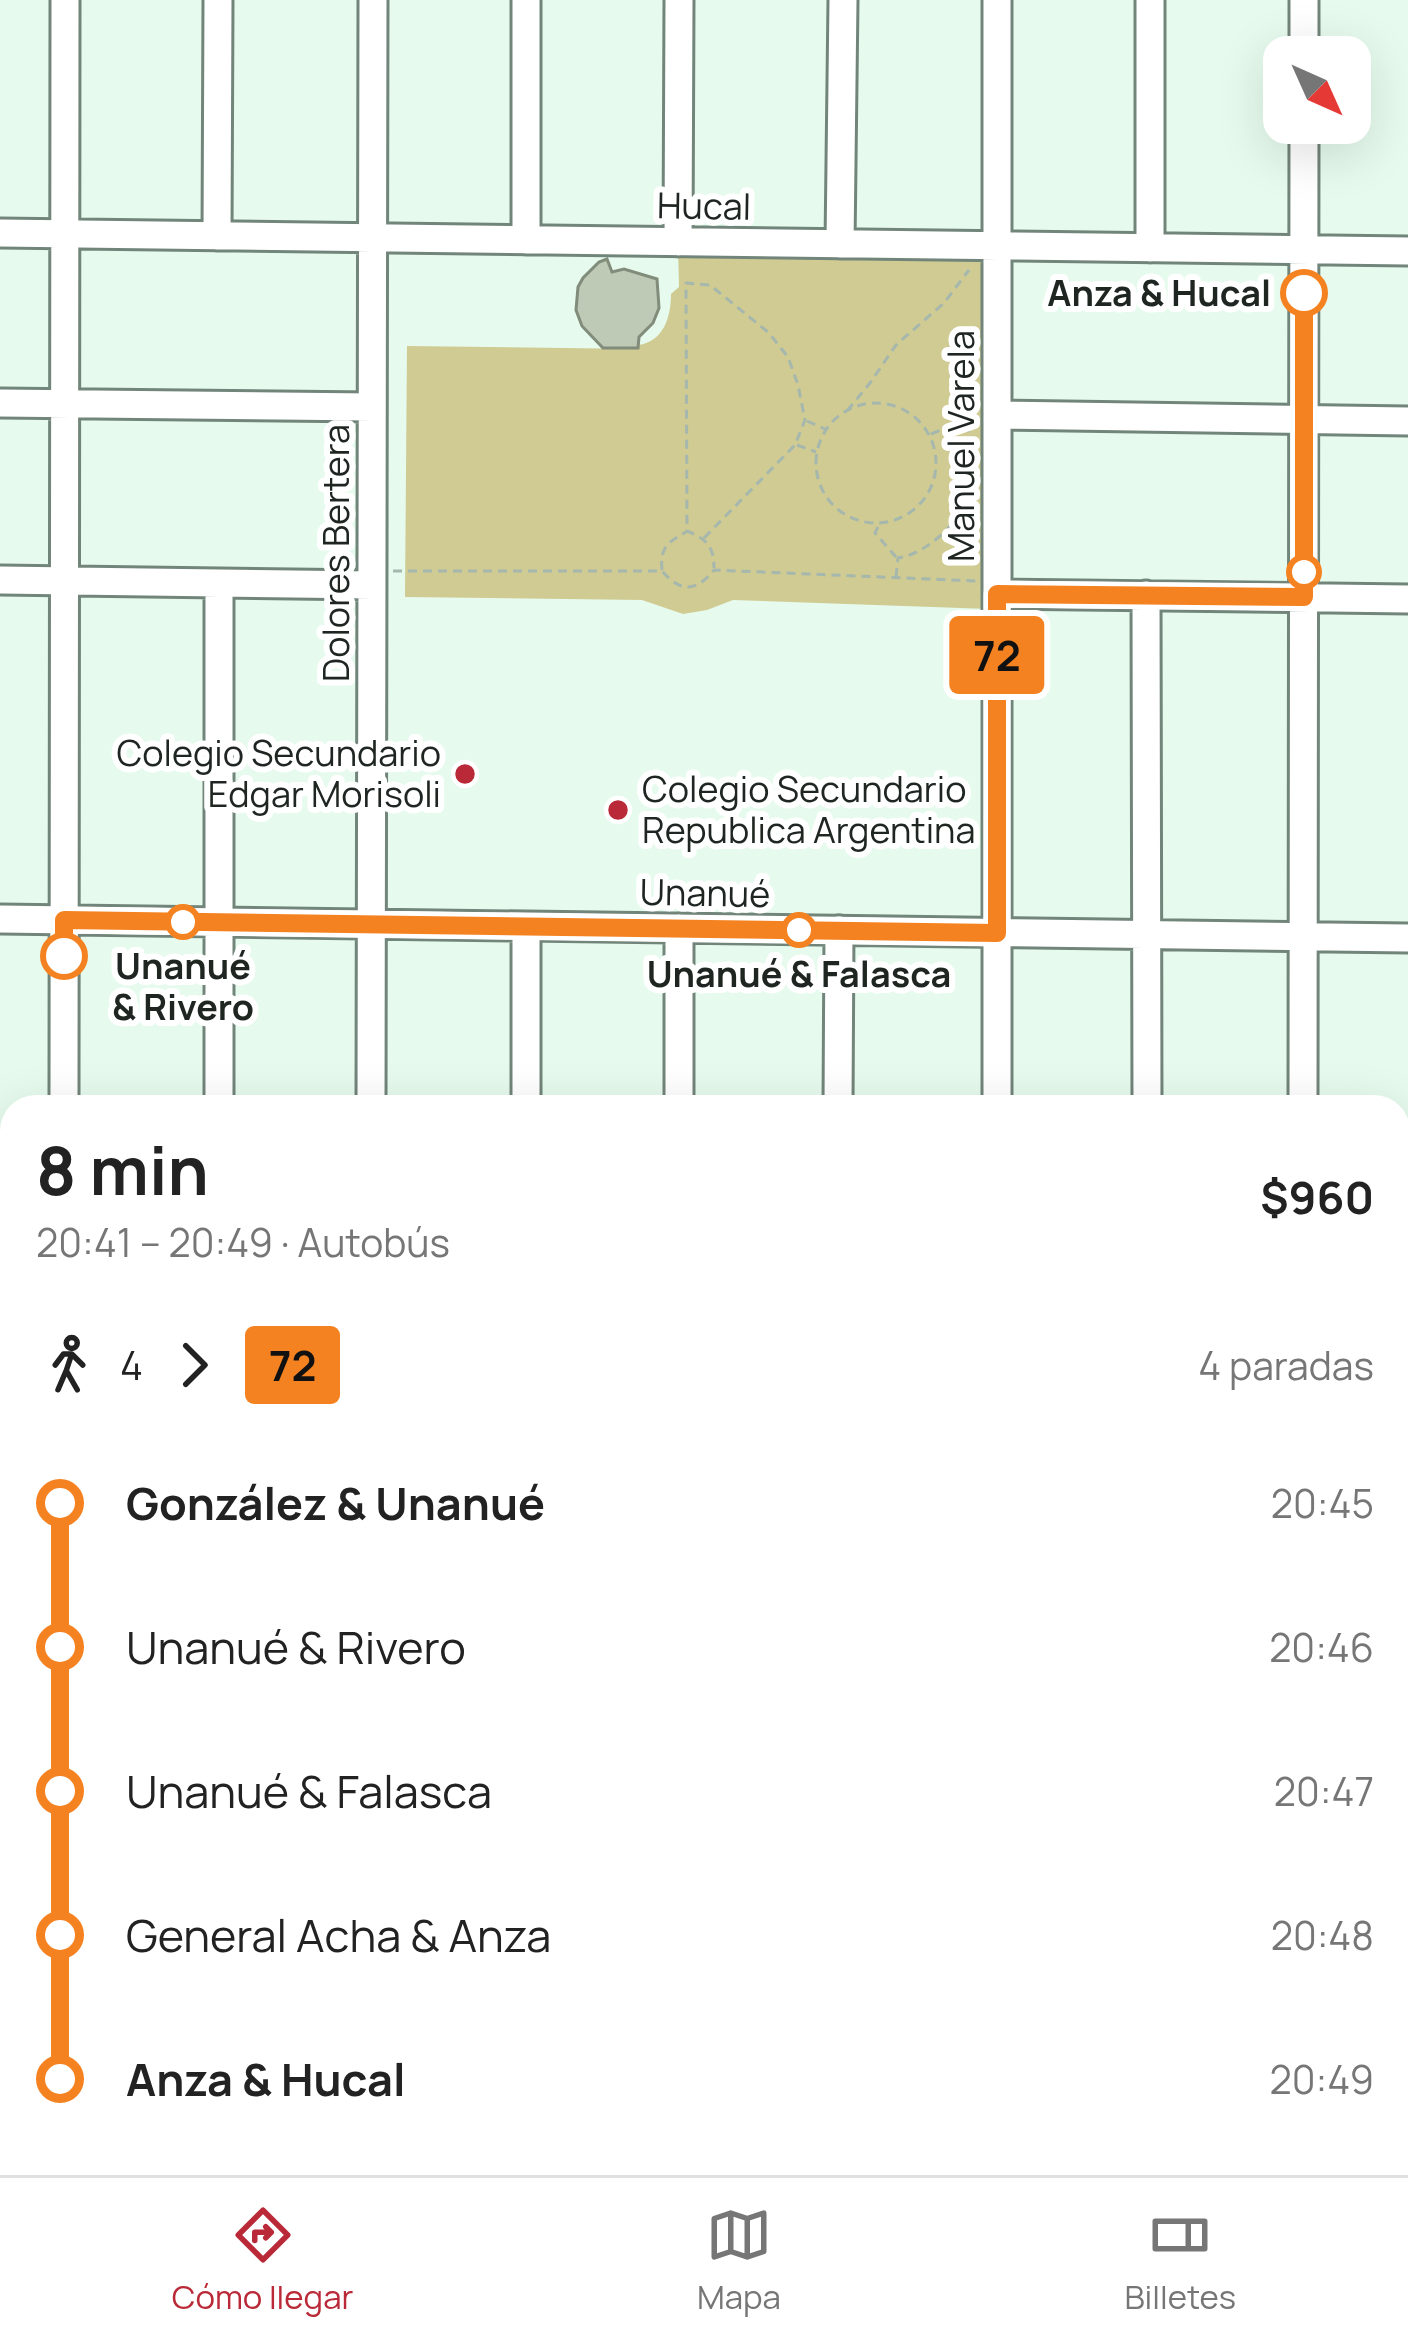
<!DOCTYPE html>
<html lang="es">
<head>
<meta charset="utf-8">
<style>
	:root { --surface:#fff; --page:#f2f2f2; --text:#222; --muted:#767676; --line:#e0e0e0; --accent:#ba2937 }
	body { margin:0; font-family:Manrope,sans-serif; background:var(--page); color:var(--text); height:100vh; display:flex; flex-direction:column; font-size:45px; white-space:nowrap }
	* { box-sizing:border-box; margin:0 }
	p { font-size:39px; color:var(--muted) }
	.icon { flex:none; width:66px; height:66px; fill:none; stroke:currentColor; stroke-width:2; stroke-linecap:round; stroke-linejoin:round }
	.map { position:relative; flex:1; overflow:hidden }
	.details { position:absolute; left:0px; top:1095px; width:1410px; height:1080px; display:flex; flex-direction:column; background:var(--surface); border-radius:36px 36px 0 0; box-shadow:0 12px 48px #0002 }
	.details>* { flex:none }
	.badge { padding:0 24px; border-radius:9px; font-size:42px; line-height:78px }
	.needle { width:78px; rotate:135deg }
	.buttons { position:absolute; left:1263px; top:36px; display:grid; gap:24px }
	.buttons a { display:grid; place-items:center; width:108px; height:108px; border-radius:24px; background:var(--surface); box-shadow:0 12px 48px #0002; font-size:60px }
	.map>.badge { position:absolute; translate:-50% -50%; box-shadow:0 0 0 6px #fff }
	.legs { display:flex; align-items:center; gap:18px; height:132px; padding:0 36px; font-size:39px }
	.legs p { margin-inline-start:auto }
	.summary { display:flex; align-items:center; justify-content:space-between; height:204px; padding:0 36px }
	h1 { font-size:66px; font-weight:700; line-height:90px }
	ul { padding:0 36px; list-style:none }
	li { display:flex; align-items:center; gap:42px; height:144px; font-size:45px }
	li i { display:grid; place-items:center; width:18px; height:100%; margin:0 15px; background:currentColor }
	li i::after { content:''; width:30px; height:30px; margin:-15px; border:9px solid; border-radius:50%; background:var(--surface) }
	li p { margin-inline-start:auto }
	li:first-child i { background:linear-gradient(#0000 50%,currentColor 0) }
	li:last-child i { background:linear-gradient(currentColor 50%,#0000 0) }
	.tabs { display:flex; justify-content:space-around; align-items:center; height:168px; border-top:3px solid var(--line); background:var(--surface); font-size:33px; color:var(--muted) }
	.tabs a { display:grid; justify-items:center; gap:6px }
	.tabs .active { color:var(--accent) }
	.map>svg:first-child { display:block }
	.green { fill:#cfcb92 }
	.building { fill:#bec9b6; stroke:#818c7a; stroke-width:3 }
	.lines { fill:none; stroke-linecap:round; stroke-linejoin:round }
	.minor-casing { stroke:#72857a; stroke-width:33 }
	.path { stroke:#a6b7ad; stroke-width:3; stroke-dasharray:9 6; stroke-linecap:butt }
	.minor { stroke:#fff; stroke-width:27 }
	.line-1-casing { stroke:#fff; stroke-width:27 }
	.line-1 { stroke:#f58220; stroke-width:18 }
	.stop-1-dot { fill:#fff; stroke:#f58220; stroke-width:6 }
	.poi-dot { fill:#ba2937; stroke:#fff; stroke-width:4.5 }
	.labels { text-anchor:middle; stroke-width:12; stroke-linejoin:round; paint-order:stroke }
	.street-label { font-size:36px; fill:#1f2622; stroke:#fff }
	.stop-label { font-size:36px; font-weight:bold; fill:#1f2622; stroke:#fff }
	.poi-label { font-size:36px; fill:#1f2622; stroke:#fff; text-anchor:end }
</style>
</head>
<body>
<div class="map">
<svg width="1408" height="2175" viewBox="0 0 1408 2175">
	<rect width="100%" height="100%" fill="#e6fbee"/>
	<!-- green -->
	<path class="green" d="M 678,245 L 991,248 L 989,609 L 733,600 L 707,610 L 683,614 L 642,600 L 405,597 L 407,346 L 638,349 L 638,345 C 664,342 671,316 671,294 L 679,287 Z"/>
	<!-- building -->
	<path class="building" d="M 607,259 L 612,272 L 624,269 L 657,279 L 659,308 L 653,323 L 639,337 L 638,348 L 603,348 L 582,326 L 576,310 L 578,287 L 583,278 L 599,262 Z"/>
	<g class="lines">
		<!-- minor casing -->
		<g class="minor-casing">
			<path id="minor" d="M 526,0 L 526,240
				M 997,0 L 997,1107
				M 1304,57 L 1304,0
				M 0,233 L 1408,251
				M 217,236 L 218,0
				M 678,242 L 679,0
				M 840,244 L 843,0
				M 1150,248 L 1150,0
				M 0,403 L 372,407
				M 997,415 L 1408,421
				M 0,580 L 372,585
				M 997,594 L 1408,599
				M 1146,595 L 1147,1107
				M 0,919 L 1408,938
				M 679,928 L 679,1107
				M 64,1107 L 65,0
				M 219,1107 L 219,583
				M 371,1107 L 373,0
				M 526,1107 L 526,926
				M 838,1107 L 839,930
				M 1303,1107 L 1304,123
				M 0,1320 L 12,1320
				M 1398,1334 L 1408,1334
				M 0,1634 L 12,1635
				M 1398,1653 L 1408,1653
				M 0,1952 L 12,1952
				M 1398,1966 L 1408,1966
				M 683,2163 L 683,2175
				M 997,2163 L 997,2175
				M 63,2175 L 63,2163
				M 370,2175 L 370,2163
				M 1304,2175 L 1304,2163"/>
		</g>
		<!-- path -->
		<path class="path" d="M816 463a60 60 0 1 1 120 0a60 60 0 1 1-120 0Z
			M 847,411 L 870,383 L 896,345 L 944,303 L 969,270
			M 807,421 L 825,429
			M 931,434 L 967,419
			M 797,445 L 816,452
			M 878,527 L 875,533 L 896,557
			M 704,538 L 795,445 L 805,420 L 798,385 L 788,357 L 769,333 L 710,285 L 686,283 L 687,531 C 707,539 714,547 714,568
			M 662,570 C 660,547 667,543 686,532
			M 393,571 L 662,571 C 681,593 696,592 714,570 L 976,581
			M 896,577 L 898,558 C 915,555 927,547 940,536 C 980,501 968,467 968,419"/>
		<!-- minor -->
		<use href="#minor" class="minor"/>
	</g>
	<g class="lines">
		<!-- line-1 casing -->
		<g class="line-1-casing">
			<path id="line-1" d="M 64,956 L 64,920 L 997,933 L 997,594 L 1304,597 L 1304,293"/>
		</g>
		<!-- line-1 -->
		<use href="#line-1" class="line-1"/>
	</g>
	<!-- markers -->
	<g class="stop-1-dot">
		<circle cx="1304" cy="293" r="21"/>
		<circle cx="1304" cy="572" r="15"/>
		<circle cx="183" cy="922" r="15"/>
		<circle cx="799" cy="930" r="15"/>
		<circle cx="64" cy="956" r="21"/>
	</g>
	<g class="poi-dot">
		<circle cx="465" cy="774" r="12"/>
		<circle cx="618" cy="810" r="12"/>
	</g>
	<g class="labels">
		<!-- street labels -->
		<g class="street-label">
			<text transform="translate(704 206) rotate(1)" y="13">Hucal</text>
			<text transform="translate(961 446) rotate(-90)" y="13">Manuel Varela</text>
			<text transform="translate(336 553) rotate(-90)" y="13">Dolores Bertera</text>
			<text transform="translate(705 893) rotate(1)" y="13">Unanué</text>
		</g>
		<!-- stop labels -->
		<g class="stop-label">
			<text x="1271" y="306" text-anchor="end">Anza &amp; Hucal</text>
			<text x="183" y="979">Unanué<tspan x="183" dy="41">&amp; Rivero</tspan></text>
			<text x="799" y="987">Unanué &amp; Falasca</text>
		</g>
		<!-- poi labels -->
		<g class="poi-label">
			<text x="441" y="766">Colegio Secundario<tspan x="441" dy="41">Edgar Morisoli</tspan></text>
			<text x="642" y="802" text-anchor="start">Colegio Secundario<tspan x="642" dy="41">Republica Argentina</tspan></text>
		</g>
	</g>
</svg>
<div class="buttons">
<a><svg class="needle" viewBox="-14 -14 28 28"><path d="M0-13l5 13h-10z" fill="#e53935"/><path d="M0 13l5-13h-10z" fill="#767676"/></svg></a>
</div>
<b class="badge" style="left:997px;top:655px;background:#f58220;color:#111">72</b>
<section class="details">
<div class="summary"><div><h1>8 min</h1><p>20:41 – 20:49 · Autobús</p></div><b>$960</b></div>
<div class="legs"><svg class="icon" aria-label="walk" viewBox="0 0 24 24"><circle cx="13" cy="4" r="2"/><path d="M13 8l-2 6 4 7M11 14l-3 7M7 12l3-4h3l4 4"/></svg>4<svg class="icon" aria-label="forward" viewBox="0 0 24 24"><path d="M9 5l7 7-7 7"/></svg><b class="badge" style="background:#f58220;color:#111">72</b><p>4 paradas</p></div>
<ul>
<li><i style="color:#f58220"></i><b>González &amp; Unanué</b><p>20:45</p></li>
<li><i style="color:#f58220"></i><span>Unanué &amp; Rivero</span><p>20:46</p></li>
<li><i style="color:#f58220"></i><span>Unanué &amp; Falasca</span><p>20:47</p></li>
<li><i style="color:#f58220"></i><span>General Acha &amp; Anza</span><p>20:48</p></li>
<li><i style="color:#f58220"></i><b>Anza &amp; Hucal</b><p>20:49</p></li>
</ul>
</section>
</div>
<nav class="tabs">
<a class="active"><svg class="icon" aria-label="directions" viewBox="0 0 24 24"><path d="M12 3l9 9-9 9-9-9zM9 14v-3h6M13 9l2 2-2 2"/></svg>Cómo llegar</a>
<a><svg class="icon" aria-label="map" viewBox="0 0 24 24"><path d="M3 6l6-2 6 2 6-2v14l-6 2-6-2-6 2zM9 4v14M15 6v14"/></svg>Mapa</a>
<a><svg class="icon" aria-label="tickets" viewBox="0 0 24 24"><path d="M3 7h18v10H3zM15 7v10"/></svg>Billetes</a>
</nav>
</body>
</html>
